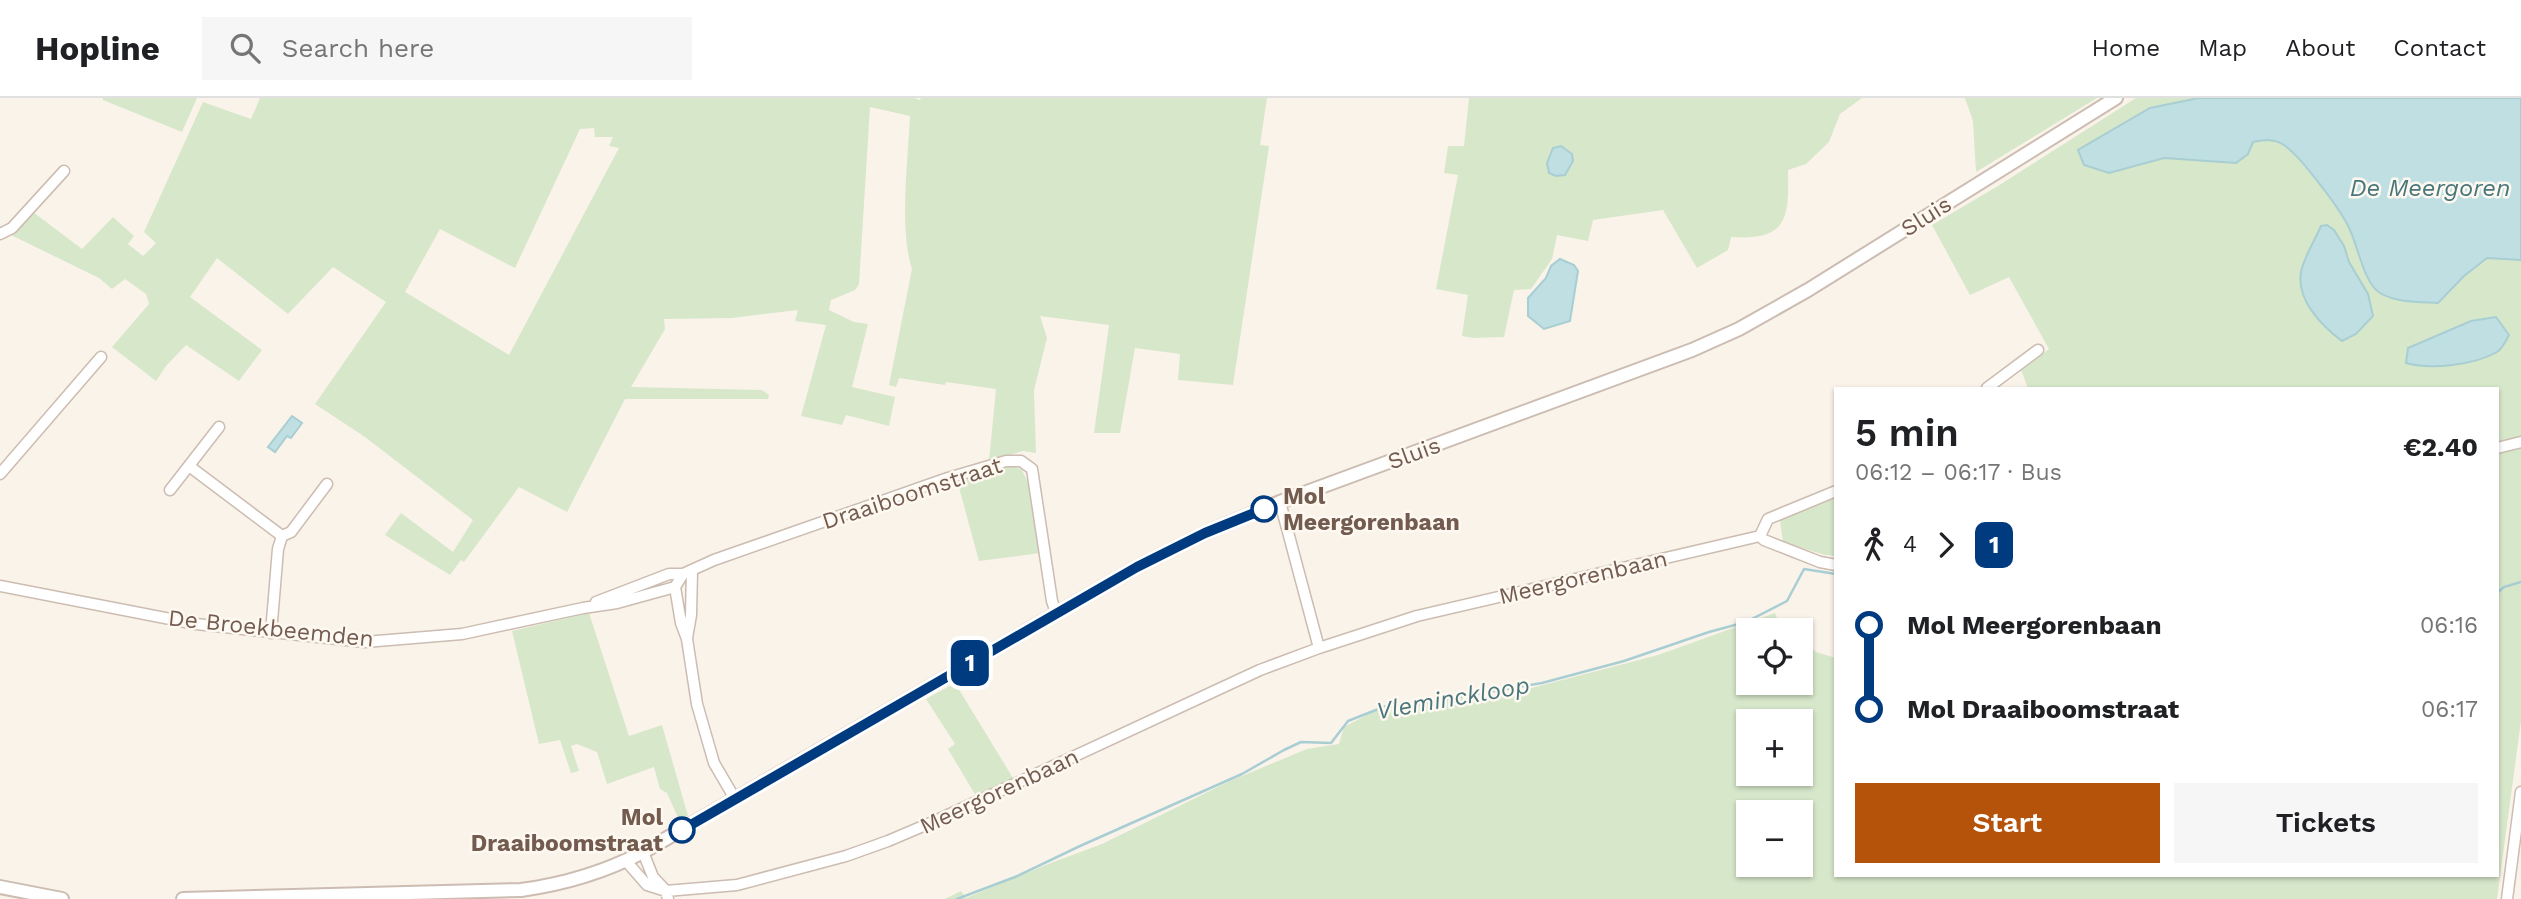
<!DOCTYPE html>
<html lang="en">
<head>
<meta charset="utf-8">
<style>
	:root { --surface:#fff; --page:#f6f6f6; --text:#202124; --muted:#757577; --line:#e0e0e0; --accent:#b45309 }
	body { margin:0; font-family:"Work Sans",sans-serif; background:var(--page); color:var(--text); height:100vh; display:flex; flex-direction:column; font-size:26px; white-space:nowrap }
	* { box-sizing:border-box; margin:0 }
	p { font-size:23px; color:var(--muted) }
	.icon { flex:none; width:38px; height:38px; fill:none; stroke:currentColor; stroke-width:2; stroke-linecap:round; stroke-linejoin:round }
	.map { position:relative; flex:1; overflow:hidden }
	.sheet { position:absolute; left:1834px; top:289px; width:665px; height:490px; display:flex; flex-direction:column; background:var(--surface); border-radius:0px; box-shadow:0 2px 5px #0004 }
	.sheet>* { flex:none }
	.badge { padding:0 14px; border-radius:10px; font-size:24px; line-height:46px }
	.controls { position:absolute; left:1736px; top:520px; display:grid; gap:14px }
	.controls a { display:grid; place-items:center; width:77px; height:77px; border-radius:0px; background:var(--surface); box-shadow:0 2px 5px #0004; font-size:35px }
	.map>.badge { position:absolute; translate:-50% -50%; box-shadow:0 0 0 4px #fff }
	.legs { display:flex; align-items:center; gap:10px; height:77px; padding:0 21px; font-size:23px }
	.legs p { margin-inline-start:auto }
	.summary { display:flex; align-items:center; justify-content:space-between; height:119px; padding:0 21px }
	h1 { font-size:38px; font-weight:600; line-height:52px }
	.action { display:flex; gap:14px; margin-top:auto; padding:14px 21px }
	.action a { flex:1; height:80px; border-radius:0px; background:var(--accent); color:#fff; font-size:28px; font-weight:600; line-height:80px; text-align:center }
	.action a+a { background:var(--page); color:var(--text) }
	ul { padding:0 21px; list-style:none }
	li { display:flex; align-items:center; gap:24px; height:84px; font-size:26px }
	li i { display:grid; place-items:center; width:10px; height:100%; margin:0 9px; background:currentColor }
	li i::after { content:''; width:18px; height:18px; margin:-9px; border:5px solid; border-radius:50%; background:var(--surface) }
	li p { margin-inline-start:auto }
	li:first-child i { background:linear-gradient(#0000 50%,currentColor 0) }
	li:last-child i { background:linear-gradient(currentColor 50%,#0000 0) }
	header { display:flex; align-items:center; gap:42px; box-sizing:border-box; height:98px; padding:0 35px; background:var(--surface); border-bottom:2px solid var(--line) }
	header strong { font-size:33px }
	nav { display:flex; gap:38px; margin-inline-start:auto; font-size:24px }
	.search { width:490px; height:63px; background:var(--page); display:flex; align-items:center; gap:18px; box-sizing:border-box; padding:0 24px; border-radius:0px; color:var(--muted); font-size:26px }
	.map>svg:first-child { display:block }
	.green { fill:#d7e7ca; fill-rule:evenodd }
	.water { fill:#c0dfe2; stroke:#a8ced3; stroke-width:2 }
	.lines { fill:none; stroke-linecap:round; stroke-linejoin:round }
	.stream { stroke:#a8ced3; stroke-width:2.5 }
	.minor-casing { stroke:#ccbcb1; stroke-width:13 }
	.tertiary-casing { stroke:#ccbcb1; stroke-width:16 }
	.minor { stroke:#fff; stroke-width:10 }
	.tertiary { stroke:#fff; stroke-width:12 }
	.line-1-casing { stroke:#fff; stroke-width:16 }
	.line-1 { stroke:#003b80; stroke-width:10 }
	.stop-1-dot { fill:#fff; stroke:#003b80; stroke-width:3.5 }
	.labels { text-anchor:middle; stroke-width:5; stroke-linejoin:round; paint-order:stroke }
	.street-label { font-size:23px; fill:#735b50; stroke:#fdf8f0 }
	.stop-label { font-size:23px; font-weight:bold; fill:#735b50; stroke:#fdf8f0; text-anchor:start }
	.water-label { font-size:24px; font-style:italic; fill:#48767c; stroke:#fdf8f0 }
</style>
</head>
<body>
<header>
<strong>Hopline</strong>
<div class="search"><svg class="icon" aria-label="search" viewBox="0 0 24 24"><circle cx="10" cy="10" r="6"/><path d="M15 15l6 6"/></svg>Search here</div>
<nav><a>Home</a><a>Map</a><a>About</a><a>Contact</a></nav>
</header>
<div class="map">
<svg width="2521" height="801" viewBox="0 0 2521 801">
	<rect width="100%" height="100%" fill="#faf3ea"/>
	<!-- green -->
	<path class="green" d="M 103,0 L 197,0 L 182,34 L 103,2 Z
		M 260,0 L 914,0 L 920,2 L 921,0 L 1267,0 L 1260,47 L 1269,48 L 1233,287 L 1178,282 L 1180,256 L 1135,250 L 1120,335 L 1094,335 L 1109,227 L 1040,218 L 1047,240 L 1034,292 L 1036,355 L 1023,353 L 989,363 L 996,291 L 946,284 L 945,287 L 899,280 L 896,289 L 889,287 L 912,171 C 899,132 908,61 910,18 L 870,9 L 859,186 L 855,192 L 831,202 L 829,212 L 854,224 L 868,226 L 852,289 L 895,299 L 889,328 L 846,317 L 842,327 L 801,318 L 826,227 L 795,223 L 798,212 L 732,220 L 664,221 L 665,231 L 631,289 L 762,292 L 769,297 L 768,301 L 625,301 L 567,414 L 519,389 L 464,464 L 461,462 L 450,477 L 385,437 L 401,415 L 453,454 L 473,422 L 365,339 L 315,306 L 386,204 L 333,169 L 288,216 L 217,160 L 190,199 L 262,252 L 239,283 L 186,247 L 166,268 L 156,283 L 112,249 L 149,206 L 146,196 L 125,181 L 112,191 L 99,180 L 11,137 L 33,114 L 82,151 L 113,119 L 134,138 L 128,146 L 143,158 L 156,145 L 144,134 L 203,4 L 251,21 ZM 594,30 L 595,39 L 613,39 L 609,48 L 619,50 L 509,257 L 405,194 L 440,131 L 515,170 L 580,31 Z
		M 1469,0 L 1862,0 L 1840,16 L 1829,44 L 1806,66 L 1788,72 C 1789,120 1788,143 1731,139 L 1728,152 L 1697,170 L 1663,112 L 1593,122 L 1588,143 L 1557,137 L 1552,161 L 1531,191 L 1514,192 L 1504,239 L 1473,240 L 1462,238 L 1468,197 L 1436,191 L 1458,77 L 1444,75 L 1448,48 L 1464,48 Z
		M 1965,0 L 2097,0 L 1976,74 L 1973,23 Z
		M 2136,0 L 2199,0 L 2150,10 L 2078,52 L 2109,75 L 2164,60 L 2236,65 L 2248,56 L 2253,44 L 2271,41 L 2284,46 L 2319,85 L 2350,130 L 2361,166 L 2464,178 L 2487,160 L 2521,162 L 2521,338 L 2497,344 L 2497,290 L 2028,290 L 2021,272 L 2049,251 L 2009,179 L 1970,197 L 1932,127 L 1998,88 Z
		M 2521,350 L 2521,623 L 2497,801 L 945,801 L 961,793 L 966,800 L 1048,766 L 1102,746 L 1230,683 L 1307,651 L 1339,646 L 1344,629 L 1386,607 L 1509,596 L 1658,557 L 1775,515 L 1779,526 L 1788,532 L 1748,532 L 1748,584 L 1801,584 L 1801,542 L 1816,554 L 1836,560 L 1836,777 L 2497,777 L 2497,355 ZM 1748,623 L 1801,623 L 1801,676 L 1748,676 ZM 1748,714 L 1801,714 L 1801,766 L 1748,766 Z
		M 1012,367 L 1022,372 L 1028,385 L 1040,455 L 979,463 L 957,382 Z
		M 1836,400 L 1836,458 L 1825,457 L 1783,444 L 1780,422 Z
		M 589,515 L 629,638 L 662,627 L 688,718 L 679,722 L 667,695 L 660,691 L 654,669 L 607,686 L 597,654 L 577,646 L 571,648 L 579,673 L 571,675 L 560,642 L 539,646 L 512,533 Z
		M 955,585 L 1013,680 L 976,698 L 948,651 L 955,646 L 926,601 Z"/>
	<!-- water -->
	<path class="water" d="M 2199,0 L 2521,0 L 2521,162 L 2487,160 L 2464,178 L 2438,205 C 2420,204 2397,205 2380,195 C 2364,185 2358,149 2350,132 C 2342,113 2301,59 2284,47 C 2274,40 2264,42 2253,44 L 2248,56 L 2236,65 L 2164,60 L 2109,75 L 2084,67 L 2078,52 L 2150,10 Z
		M 1561,48 L 1572,56 L 1573,63 L 1565,77 L 1556,78 L 1549,75 L 1547,65 L 1553,50 Z
		M 2327,127 L 2334,132 L 2344,148 L 2349,164 L 2368,196 L 2373,218 L 2356,236 L 2342,243 C 2322,228 2296,202 2301,174 C 2304,159 2315,142 2321,128 Z
		M 1560,161 L 1574,167 L 1578,173 L 1570,223 L 1544,231 L 1528,218 L 1528,200 L 1546,180 L 1551,168 Z
		M 2496,219 L 2509,237 C 2506,243 2502,251 2497,254 C 2474,267 2431,272 2406,265 L 2408,250 L 2471,223 Z
		M 292,318 L 302,325 L 291,340 L 287,338 L 275,354 L 268,349 Z"/>
	<g class="lines">
		<!-- stream -->
		<path class="stream" d="M 2497,495 L 2504,489 L 2521,484
			M 957,801 L 1015,779 L 1080,748 L 1242,676 L 1284,652 L 1301,644 L 1331,645 L 1348,623 L 1386,608 L 1419,606 L 1542,585 L 1624,563 L 1709,534 L 1746,524 L 1787,503 L 1804,471 L 1836,476"/>
		<!-- minor casing -->
		<g class="minor-casing">
			<path id="minor" d="M 0,136 L 12,130 L 64,73
				M 1987,290 L 2038,252
				M 2497,350 L 2521,344
				M 189,368 L 282,438 L 278,451 L 271,535
				M 0,376 L 101,259
				M 170,392 L 219,329
				M 1280,404 L 1319,550
				M 282,438 L 291,434 L 327,386
				M 1760,438 L 1768,421 L 1836,393
				M 1760,438 L 1764,442 L 1820,464 L 1836,467
				M 0,488 L 196,526 L 365,544 L 462,536 L 583,510 L 617,505 L 675,489
				M 596,504 L 669,476 L 683,476
				M 687,540 L 691,517 L 692,473
				M 735,701 L 714,665 L 697,606 L 687,541 L 681,525 L 675,489 L 683,476 L 714,462 L 948,380 L 1006,363 L 1021,363 L 1032,371 L 1052,503 L 1056,515
				M 643,754 L 653,779 L 666,793 L 668,801
				M 626,763 L 647,787 L 666,793 L 737,787 L 846,758 L 888,743 L 935,723 L 1191,604 L 1260,572 L 1319,550 L 1417,518 L 1760,438
				M 2507,801 L 2521,694"/>
		</g>
		<!-- tertiary casing -->
		<g class="tertiary-casing">
			<path id="tertiary" d="M 0,789 L 62,801
				M 183,801 L 521,792 C 565,786 605,774 643,754 L 1137,469 L 1205,435 L 1280,404 L 1692,252 L 1739,231 L 1808,192 L 2116,0"/>
		</g>
		<!-- minor -->
		<use href="#minor" class="minor"/>
		<!-- tertiary -->
		<use href="#tertiary" class="tertiary"/>
	</g>
	<g class="lines">
		<!-- line-1 casing -->
		<g class="line-1-casing">
			<path id="line-1" d="M 682,732 L 1137,469 L 1205,435 L 1264,411"/>
		</g>
		<!-- line-1 -->
		<use href="#line-1" class="line-1"/>
	</g>
	<!-- markers -->
	<g class="stop-1-dot">
		<circle cx="1264" cy="411" r="12"/>
		<circle cx="682" cy="732" r="12"/>
	</g>
	<g class="labels">
		<!-- street labels -->
		<g class="street-label">
			<text transform="translate(1926 118) rotate(-32)" y="8">Sluis</text>
			<text transform="translate(1414 355) rotate(-20)" y="8">Sluis</text>
			<text transform="translate(912 395) rotate(-18)" y="8">Draaiboomstraat</text>
			<text transform="translate(1583 479) rotate(-13)" y="8">Meergorenbaan</text>
			<text transform="translate(271 530) rotate(6)" y="8">De Broekbeemden</text>
			<text transform="translate(999 693) rotate(-25)" y="8">Meergorenbaan</text>
		</g>
		<!-- stop labels -->
		<g class="stop-label">
			<text x="1283" y="406">Mol<tspan x="1283" dy="26">Meergorenbaan</tspan></text>
			<text x="663" y="727" text-anchor="end">Mol<tspan x="663" dy="26">Draaiboomstraat</tspan></text>
		</g>
		<!-- water labels -->
		<g class="water-label">
			<text x="2430" y="98">De Meergoren</text>
			<text transform="translate(1453 600) rotate(-10)" y="8">Vleminckloop</text>
		</g>
	</g>
</svg>
<div class="controls">
<a><svg class="icon" aria-label="locate" viewBox="0 0 24 24"><circle cx="12" cy="12" r="6"/><path d="M12 2v4M12 18v4M2 12h4M18 12h4"/></svg></a>
<a>+</a>
<a>−</a>
</div>
<b class="badge" style="left:970px;top:565px;background:#003b80;color:#fff">1</b>
<section class="sheet">
<div class="summary"><div><h1>5 min</h1><p>06:12 – 06:17 · Bus</p></div><b>€2.40</b></div>
<div class="legs"><svg class="icon" aria-label="walk" viewBox="0 0 24 24"><circle cx="13" cy="4" r="2"/><path d="M13 8l-2 6 4 7M11 14l-3 7M7 12l3-4h3l4 4"/></svg>4<svg class="icon" aria-label="forward" viewBox="0 0 24 24"><path d="M9 5l7 7-7 7"/></svg><b class="badge" style="background:#003b80;color:#fff">1</b></div>
<ul>
<li><i style="color:#003b80"></i><b>Mol Meergorenbaan</b><p>06:16</p></li>
<li><i style="color:#003b80"></i><b>Mol Draaiboomstraat</b><p>06:17</p></li>
</ul>
<div class="action"><a>Start</a><a>Tickets</a></div>
</section>
</div>
</body>
</html>
